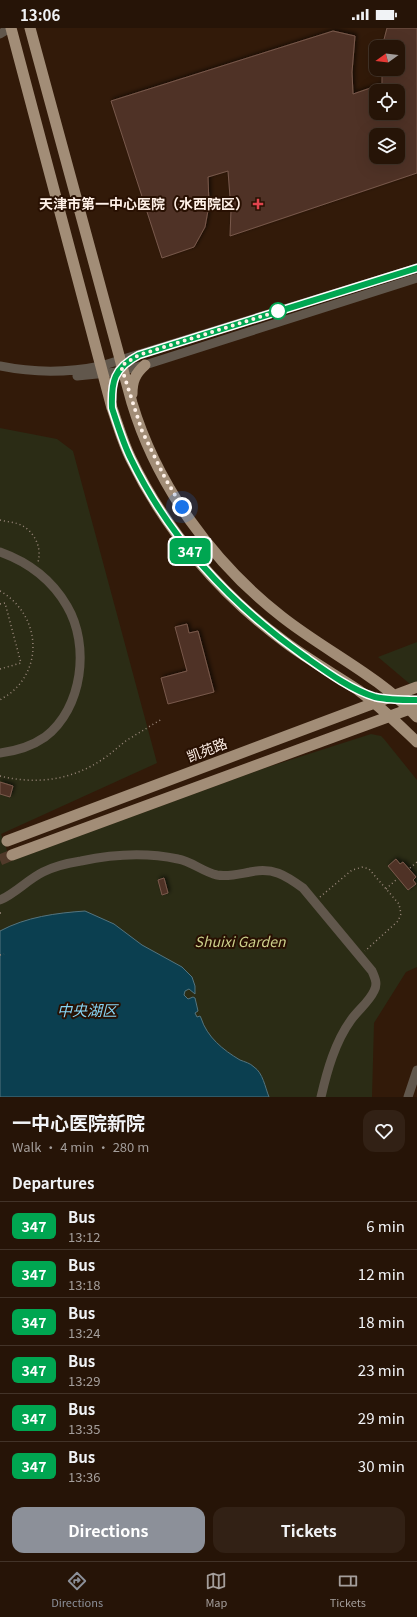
<!DOCTYPE html>
<html lang="en">
<head>
<meta charset="utf-8">
<style>
	:root { --surface:#261407; --page:#322115; --text:#f1f3f6; --muted:#a49e9b; --line:#423328; --accent:#8c9099 }
	body { margin:0; font-family:Georgia,"Noto Sans SC",serif; background:var(--page); color:var(--text); height:100vh; display:flex; flex-direction:column; font-size:15px; white-space:nowrap }
	* { box-sizing:border-box; margin:0 }
	p { font-size:13px; color:var(--muted) }
	.icon { flex:none; width:22px; height:22px; fill:none; stroke:currentColor; stroke-width:2; stroke-linecap:round; stroke-linejoin:round }
	.map { position:relative; height:1069px; overflow:hidden }
	.details { display:flex; flex-direction:column; background:var(--surface); flex:1 }
	.details>* { flex:none }
	.badge { padding:0 8px; border-radius:6px; font-size:14px; line-height:26px }
	.needle { width:26px; rotate:255deg }
	.buttons { position:absolute; left:369px; top:12px; display:grid; gap:8px }
	.buttons a { display:grid; place-items:center; width:36px; height:36px; border-radius:8px; background:var(--surface); box-shadow:0 4px 16px #0002,0 0 0 1px var(--line); font-size:20px }
	.you { position:absolute; width:20px; height:20px; margin:-10px; border:3px solid #fff; border-radius:50%; background:#1a73e8; box-shadow:0 0 0 6px #1a73e833 }
	.map>.badge { position:absolute; translate:-50% -50%; box-shadow:0 0 0 2px #fff }
	h2 { padding:0 12px; font-size:15px; line-height:36px }
	.round { display:grid; place-items:center; flex:none; width:42px; height:42px; border-radius:12px; background:var(--page) }
	.head { display:flex; align-items:center; justify-content:space-between; height:68px; padding:0 12px }
	h1 { font-size:19px; font-weight:700; line-height:30px }
	.cta { display:flex; gap:8px; margin-top:auto; padding:8px 12px }
	.cta a { flex:1; height:46px; border-radius:12px; background:var(--accent); color:#fff; font-size:16px; font-weight:700; line-height:46px; text-align:center }
	.cta a+a { background:var(--page); color:var(--text) }
	ul { padding:0; list-style:none }
	li { display:flex; align-items:center; gap:12px; height:48px; padding:0 12px; border-top:1px solid var(--line) }
	li div { flex:1 }
	li b { display:block; font-size:15px }
	li em { font-style:normal }
	li .badge { min-width:44px; font-weight:700; text-align:center }
	.status { display:flex; justify-content:space-between; align-items:center; height:28px; padding:0 20px; background:var(--surface); direction:ltr }
	.status svg { height:11px; fill:currentColor }
	.menu { display:flex; justify-content:space-around; align-items:center; height:56px; border-top:1px solid var(--line); background:var(--surface); font-size:11px; color:var(--muted) }
	.menu a { display:grid; justify-items:center; gap:2px }
	.menu .selected { color:var(--accent) }
	.map>svg:first-child { display:block }
	.green { fill:#2b2c15 }
	.water { fill:#0b3f50; stroke:#54747e }
	.building { fill:#4f3225; stroke:#79594c; fill-rule:evenodd; filter:url(#shadow) }
	.lines { fill:none; stroke-linecap:round; stroke-linejoin:round }
	.major-tunnel { stroke:#513a2a; stroke-width:11; stroke-dasharray:11 5.5; stroke-linecap:butt }
	.path { stroke:#9b887b; stroke-width:1.5; stroke-dasharray:1 3; stroke-linecap:butt }
	.minor { stroke:#61574c; stroke-width:9 }
	.major { stroke:#a28d77; stroke-width:11 }
	.line-casing { stroke:#fff; stroke-width:9 }
	.line { stroke:#00a651; stroke-width:6 }
	.walk { stroke:#fff1e8; stroke-width:4; stroke-dasharray:0 7.2 }
	.health-dot { fill:#e0444e; stroke:#281002; stroke-width:1.5 }
	.stop-dot { fill:#fff; stroke:#00a651; stroke-width:2 }
	.labels { text-anchor:middle; stroke-width:4; stroke-linejoin:round; paint-order:stroke }
	.poi-label { font-size:14px; font-weight:bold; fill:#fff1e8; stroke:#281002; text-anchor:end }
	.street-label { font-size:14px; fill:#fff1e8; stroke:#281002 }
	.park-label { font-size:14px; font-style:italic; fill:#ccd08b; stroke:#281002 }
	.water-label { font-size:15px; font-style:italic; fill:#87d6f6; stroke:#281002 }
</style>
</head>
<body>
<div class="status"><b>13:06</b><svg viewBox="0 0 49 12"><path d="M0 12V9h3v3zM5 12V6h3v6zM10 12V3h3v9zM15 12V0h3v12zM26 1h20v11H26zM47 4h2v5h-2z"/></svg></div>
<div class="map">
<svg width="417" height="1069" viewBox="0 0 417 1069">
	<defs>
		<filter id="shadow"><feDropShadow dx="2" dy="-2" stdDeviation="2" flood-color="#0009"/></filter>
	</defs>
	<rect width="100%" height="100%" fill="#321a09"/>
	<!-- green -->
	<path class="green" d="M 0,400 L 57,411 L 73,423 L 157,735 L 1,806 L 11,833 L 262,741 L 371,706 L 381,708 L 384,711 L 417,752 L 417,939 L 406,944 L 374,995 L 372,1069 L 0,1069 Z
		M 417,614 L 417,662 L 378,629 Z"/>
	<!-- water -->
	<path class="water" d="M 85,883 L 114,896 L 142,917 L 182,939 L 192,949 L 195,958 L 195,966 L 189,961 L 185,963 L 184,967 L 188,971 L 193,969 L 195,970 L 198,983 L 195,985 L 197,989 L 200,988 L 201,990 C 207,1009 223,1022 240,1032 C 245,1034 250,1035 254,1039 C 263,1045 265,1059 269,1069 L 0,1069 L 0,903 C 26,889 56,885 85,883 Z"/>
	<!-- building -->
	<path class="building" d="M 387,0 L 417,0 L 417,145 L 230,208 L 231,182 L 228,143 L 208,149 L 209,177 L 205,199 L 194,219 L 162,230 L 111,73 L 333,3 L 355,8 L 352,44 L 353,66 L 382,56 L 382,41 L 398,41 L 398,19 L 382,19 ZM 376,63 L 398,63 L 398,85 L 376,85 ZM 376,107 L 398,107 L 398,129 L 376,129 Z
		M 187,596 L 189,605 L 198,603 L 214,664 L 168,676 L 161,650 L 187,643 L 175,599 Z
		M 0,754 L 13,758 L 10,769 L 0,766 Z
		M 396,831 L 400,836 L 403,834 L 416,849 L 413,852 L 416,856 L 408,862 L 388,838 Z
		M 164,850 L 168,865 L 162,867 L 158,852 Z"/>
	<g class="lines">
		<!-- major-tunnel -->
		<path class="major-tunnel" d="M 0,832 L 12,827"/>
		<!-- path -->
		<path class="path" d="M 0,492 C 7,494 15,494 21,497 C 35,504 42,520 38,534
			M 0,563 C 37,584 45,634 13,663 C 9,667 4,669 0,672
			M 0,576 L 5,575 L 21,635 L 0,641
			M 0,748 C 37,757 72,752 103,731 C 112,725 119,718 127,712 C 139,705 150,698 162,691
			M 410,840 L 417,834
			M 386,861 L 397,851
			M 320,869 L 352,842 L 363,839 L 369,841 L 399,876 L 401,886 L 398,893 L 365,923
			M 0,885 L 2,885
			M 0,927 L 4,926"/>
		<!-- minor -->
		<path class="minor" d="M 0,6 L 10,0
			M 0,338 C 34,345 67,345 101,338 L 417,240
			M 77,348 L 117,344 L 145,337 L 417,250
			M 112,372 L 113,355 L 120,340
			M 0,524 C 28,534 52,552 67,578 C 90,617 83,680 45,709 C 32,718 16,723 0,725
			M 0,872 C 16,865 27,852 43,844 C 55,838 68,835 81,833 C 114,826 145,824 178,831 C 191,833 203,844 217,847 C 228,849 239,846 250,844 C 273,839 285,847 303,860 L 372,943 C 375,950 378,956 374,963 C 369,974 358,982 351,992 C 335,1014 327,1043 321,1069
			M 408,1069 L 417,1042"/>
		<!-- major -->
		<path class="major" d="M 11,0 L 112,380 C 118,397 123,415 131,431 C 166,503 221,567 285,614 C 309,632 334,646 358,662 C 380,678 398,696 417,714
			M 30,0 L 132,375 C 157,458 213,535 281,588 C 325,623 378,647 417,689
			M 132,366 C 132,353 135,346 145,337
			M 7,813 L 417,659
			M 12,827 L 415,679"/>
	</g>
	<g class="lines">
		<!-- line casing -->
		<g class="line-casing">
			<path id="line" d="M 417,240 L 139,327 C 114,340 111,353 112,380 C 118,398 123,415 131,431 C 170,511 232,577 304,628 C 324,642 351,662 375,669 C 388,672 403,672 417,672"/>
		</g>
		<!-- line -->
		<use href="#line" class="line"/>
		<!-- walk -->
		<path class="walk" d="M 182,479 L 165,450 L 142,403 L 121,338 L 139,327 L 285,281 L 278,283"/>
	</g>
	<!-- markers -->
	<path class="health-dot" d="M256 170h4v4h4v4h-4v4h-4v-4h-4v-4h4z"/>
	<circle class="stop-dot" cx="278" cy="283" r="8"/>
	<g class="labels">
		<!-- poi labels -->
		<g class="poi-label">
			<text x="249" y="181">天津市第一中心医院（水西院区）</text>
		</g>
		<!-- street labels -->
		<g class="street-label">
			<text transform="translate(207 722) rotate(-21)" y="5">凯苑路</text>
		</g>
		<!-- park labels -->
		<g class="park-label">
			<text x="240" y="919">Shuixi Garden</text>
		</g>
		<!-- water labels -->
		<g class="water-label">
			<text x="87" y="988">中央湖区</text>
		</g>
	</g>
</svg>
<div class="buttons">
<a><svg class="needle" viewBox="-14 -14 28 28"><path d="M0-13l5 13h-10z" fill="#e53935"/><path d="M0 13l5-13h-10z" fill="#a49e9b"/></svg></a>
<a><svg class="icon" aria-label="locate" viewBox="0 0 24 24"><circle cx="12" cy="12" r="6"/><path d="M12 2v4M12 18v4M2 12h4M18 12h4"/></svg></a>
<a><svg class="icon" aria-label="layers" viewBox="0 0 24 24"><path d="M12 4l9 5-9 5-9-5zM3 14l9 5 9-5"/></svg></a>
</div>
<div class="you" style="left:182px;top:479px"></div>
<b class="badge" style="left:190px;top:523px;background:#00a651;color:#fff">347</b>
</div>
<section class="details">
<div class="head"><div><h1>一中心医院新院</h1><p>Walk · 4 min · 280 m</p></div><a class="round"><svg class="icon" aria-label="heart" viewBox="0 0 24 24"><path d="M12 20l-8-8c-3-5 5-10 8-4 3-6 11-1 8 4z"/></svg></a></div>
<h2>Departures</h2>
<ul>
<li><span class="badge" style="background:#00a651;color:#fff">347</span><div><b>Bus</b><p>13:12</p></div><em>6 min</em></li>
<li><span class="badge" style="background:#00a651;color:#fff">347</span><div><b>Bus</b><p>13:18</p></div><em>12 min</em></li>
<li><span class="badge" style="background:#00a651;color:#fff">347</span><div><b>Bus</b><p>13:24</p></div><em>18 min</em></li>
<li><span class="badge" style="background:#00a651;color:#fff">347</span><div><b>Bus</b><p>13:29</p></div><em>23 min</em></li>
<li><span class="badge" style="background:#00a651;color:#fff">347</span><div><b>Bus</b><p>13:35</p></div><em>29 min</em></li>
<li><span class="badge" style="background:#00a651;color:#fff">347</span><div><b>Bus</b><p>13:36</p></div><em>30 min</em></li>
</ul>
<div class="cta"><a>Directions</a><a>Tickets</a></div>
</section>
<nav class="menu">
<a class="selected"><svg class="icon" aria-label="directions" viewBox="0 0 24 24"><path d="M12 3l9 9-9 9-9-9zM9 14v-3h6M13 9l2 2-2 2"/></svg>Directions</a>
<a><svg class="icon" aria-label="map" viewBox="0 0 24 24"><path d="M3 6l6-2 6 2 6-2v14l-6 2-6-2-6 2zM9 4v14M15 6v14"/></svg>Map</a>
<a><svg class="icon" aria-label="tickets" viewBox="0 0 24 24"><path d="M3 7h18v10H3zM15 7v10"/></svg>Tickets</a>
</nav>
</body>
</html>
